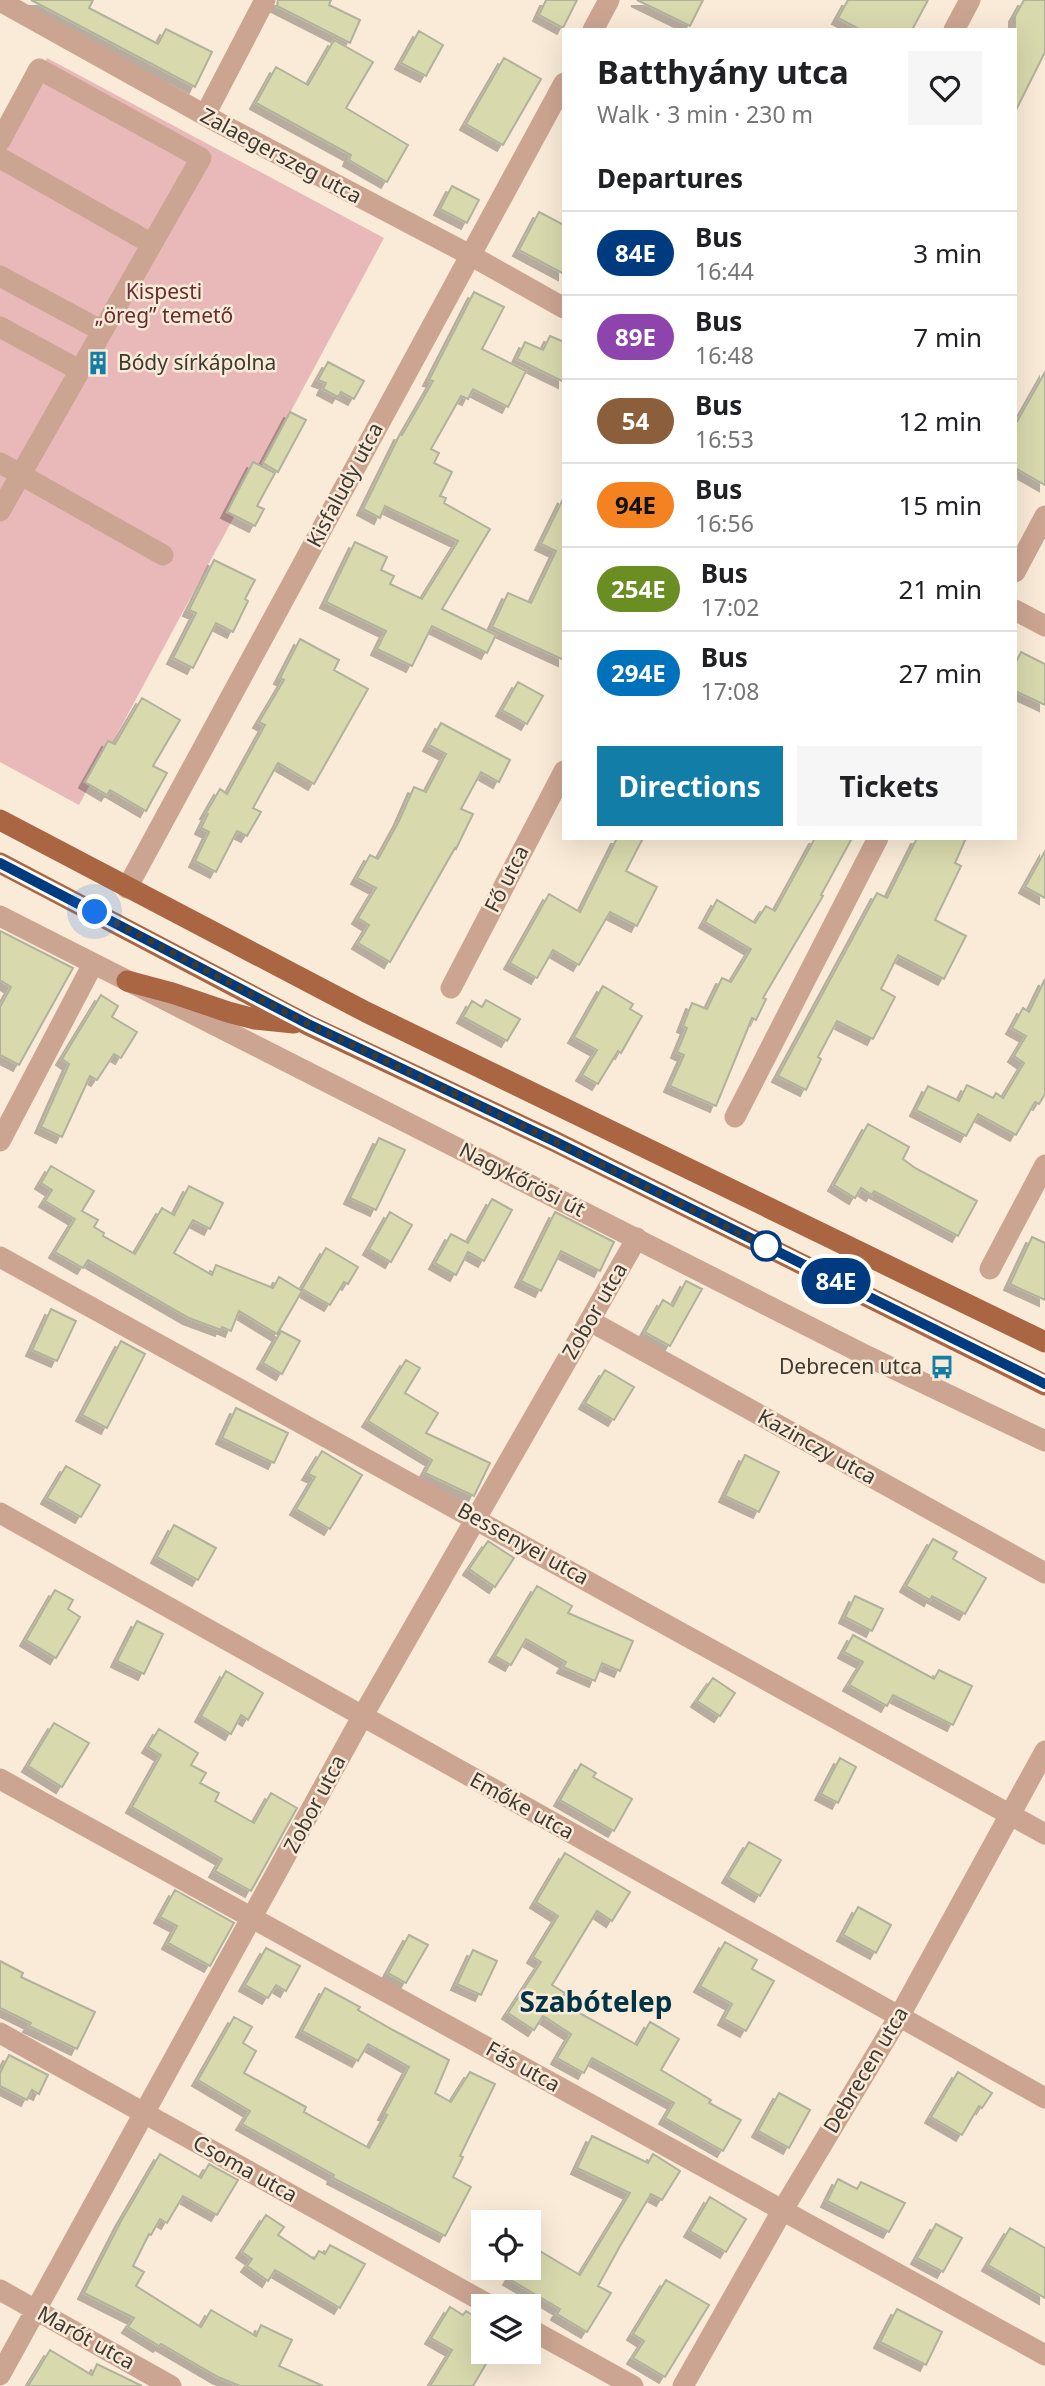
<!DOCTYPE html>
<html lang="en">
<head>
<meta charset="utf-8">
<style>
	:root { --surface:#fff; --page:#f6f6f6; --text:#202124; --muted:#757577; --line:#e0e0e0; --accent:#127ea7 }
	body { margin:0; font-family:"Noto Sans",sans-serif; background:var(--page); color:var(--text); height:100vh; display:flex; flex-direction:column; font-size:26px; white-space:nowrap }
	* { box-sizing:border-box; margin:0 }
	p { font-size:23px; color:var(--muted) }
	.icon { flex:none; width:38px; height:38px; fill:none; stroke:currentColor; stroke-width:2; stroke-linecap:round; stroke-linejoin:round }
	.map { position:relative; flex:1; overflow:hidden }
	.sheet { position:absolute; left:562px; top:28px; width:455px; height:812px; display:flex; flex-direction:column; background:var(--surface); border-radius:0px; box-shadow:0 7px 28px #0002 }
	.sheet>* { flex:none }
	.badge { padding:0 14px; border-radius:23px; font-size:24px; line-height:46px }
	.tools { position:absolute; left:471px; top:2210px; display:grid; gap:14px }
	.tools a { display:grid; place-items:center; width:70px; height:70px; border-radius:0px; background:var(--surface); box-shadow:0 7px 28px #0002; font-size:35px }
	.you { position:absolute; width:35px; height:35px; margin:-18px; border:5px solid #fff; border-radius:50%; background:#1a73e8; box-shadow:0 0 0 10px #1a73e833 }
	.map>.badge { position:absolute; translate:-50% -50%; box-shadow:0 0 0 4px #fff }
	h2 { padding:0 35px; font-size:26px; line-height:63px }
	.round { display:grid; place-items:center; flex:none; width:74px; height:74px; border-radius:0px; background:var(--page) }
	.head { display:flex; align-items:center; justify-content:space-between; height:119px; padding:0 35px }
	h1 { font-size:33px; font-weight:700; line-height:52px }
	.action { display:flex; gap:14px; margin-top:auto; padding:14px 35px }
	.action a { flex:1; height:80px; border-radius:0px; background:var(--accent); color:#fff; font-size:28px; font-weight:700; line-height:80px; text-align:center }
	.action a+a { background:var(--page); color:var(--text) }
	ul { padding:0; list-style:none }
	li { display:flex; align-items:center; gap:21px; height:84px; padding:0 35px; border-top:2px solid var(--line) }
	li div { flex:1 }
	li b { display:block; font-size:26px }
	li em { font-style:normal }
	li .badge { min-width:77px; font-weight:700; text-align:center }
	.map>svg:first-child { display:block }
	.green { fill:#e9b9ba }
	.building { fill:#d8d9ad; stroke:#b1b29c; stroke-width:2; filter:url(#shadow) }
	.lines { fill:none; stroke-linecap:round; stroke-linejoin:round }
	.minor { stroke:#cca592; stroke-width:21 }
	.major { stroke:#aa6643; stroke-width:21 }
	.line-casing { stroke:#fff; stroke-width:16 }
	.line { stroke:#003b80; stroke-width:10 }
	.walk { stroke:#3e3931; stroke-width:7; stroke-dasharray:0 12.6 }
	.stop-dot { fill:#fff; stroke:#003b80; stroke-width:3.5 }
	.labels { text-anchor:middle; stroke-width:5; stroke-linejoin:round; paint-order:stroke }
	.street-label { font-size:21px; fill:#3e3931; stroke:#f9ebd7 }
	.park-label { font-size:21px; fill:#6a2c32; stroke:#f9ebd7 }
	.poi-label { font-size:21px; fill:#3e3931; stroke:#f9ebd7; text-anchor:start }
	.district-label { font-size:28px; font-weight:bold; fill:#013347; stroke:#f9ebd7 }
</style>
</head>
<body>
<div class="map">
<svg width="1045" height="2386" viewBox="0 0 1045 2386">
	<defs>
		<filter id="shadow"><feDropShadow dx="-6" dy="6" stdDeviation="0" flood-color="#0004"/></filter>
	</defs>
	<rect width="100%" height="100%" fill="#f9ebd7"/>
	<!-- green -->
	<path class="green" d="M 47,58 L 384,238 L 79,805 L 0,762 L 0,146 Z"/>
	<!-- building -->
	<path class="building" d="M 31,0 L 93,0 L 89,8 L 158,44 L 166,29 L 212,52 L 195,87 Z
		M 278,0 L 331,0 L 329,5 L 360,20 L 350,43 L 277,6 Z
		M 546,0 L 577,0 L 563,28 L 539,15 Z
		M 637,0 L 703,0 L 690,26 Z
		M 848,0 L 928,0 L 912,30 L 861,30 L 838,18 Z
		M 1024,0 L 1045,0 L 1045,52 L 1015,112 L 1015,16 Z
		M 419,31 L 443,45 L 426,76 L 401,63 Z
		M 334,40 L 373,62 L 346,108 L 408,145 L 387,182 L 349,160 L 351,155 L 256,103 L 276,67 L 308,85 Z
		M 504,58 L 541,79 L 503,145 L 466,124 Z
		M 452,186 L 479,200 L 467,223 L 440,209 Z
		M 539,212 L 564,225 L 564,274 L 519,250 Z
		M 474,292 L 504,307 L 482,349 L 526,371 L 508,407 L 473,389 L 468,399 L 461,396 L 431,449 L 439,453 L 434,463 L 452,472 L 440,496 L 446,498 L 444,503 L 490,529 L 442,609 L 496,635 L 487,653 L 432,626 L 412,666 L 377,649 L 386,631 L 326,602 L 355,542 L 387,557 L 381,570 L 394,576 L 390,584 L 422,599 L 458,541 L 385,506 L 380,518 L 363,509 L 400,434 L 402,435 L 433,381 L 429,380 Z
		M 550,336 L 564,342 L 564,382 L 517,359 L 525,342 L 543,350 Z
		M 328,362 L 364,381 L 354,399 L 341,392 L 338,397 L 323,389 L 326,383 L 318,380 Z
		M 1045,372 L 1045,485 L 1015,468 L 1015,425 Z
		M 290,412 L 306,420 L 278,472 L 263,463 Z
		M 253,462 L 275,473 L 257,506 L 264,509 L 255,526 L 227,512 Z
		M 564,497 L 564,660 L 492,627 L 508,593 L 531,603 L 556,551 L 541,544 Z
		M 214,560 L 255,580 L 245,599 L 248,601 L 233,632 L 216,623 L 193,668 L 173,658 L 196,613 L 189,610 Z
		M 300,639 L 339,660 L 334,670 L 368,689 L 314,784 L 278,763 L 253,808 L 261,812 L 247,836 L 237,831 L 216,872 L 195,861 L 209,832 L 201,828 L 208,814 L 206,813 L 220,789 L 227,794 L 265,725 L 259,722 L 284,680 L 280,678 Z
		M 1021,652 L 1045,664 L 1045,705 L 1015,691 L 1015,664 Z
		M 518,682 L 543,696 L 527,724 L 502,710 Z
		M 142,698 L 180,720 L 153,766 L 167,773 L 146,811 L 110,790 L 107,795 L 85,782 L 108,741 L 115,744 Z
		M 441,723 L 510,760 L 499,782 L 481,772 L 461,809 L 473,814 L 456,849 L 455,848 L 390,962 L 358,943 L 369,925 L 358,918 L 376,888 L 357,878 L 370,855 L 378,859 L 399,821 L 414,787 L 426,792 L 446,754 L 429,745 Z
		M 617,838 L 643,838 L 626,871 L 657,887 L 637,926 L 610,912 L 579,965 L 553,950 L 537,978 L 510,963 L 549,894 L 580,912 Z
		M 815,838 L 852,838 L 821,895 L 823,896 L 763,998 L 766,999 L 756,1020 L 752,1018 L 716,1106 L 670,1086 L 684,1055 L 677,1052 L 687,1028 L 683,1026 L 692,1003 L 707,1009 L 722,978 L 731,982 L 751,949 L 705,922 L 717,900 L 755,923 L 766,906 L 775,911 Z
		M 917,838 L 966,838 L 955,863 L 961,866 L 935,920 L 966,936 L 944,979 L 898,955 L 881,989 L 895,997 L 873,1039 L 837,1021 L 818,1057 L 821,1059 L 806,1090 L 778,1076 L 877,893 L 887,898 Z
		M 1045,851 L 1045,898 L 1025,887 Z
		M 0,931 L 73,968 L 19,1065 L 0,1055 L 0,1007 L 11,987 L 0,980 Z
		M 1045,979 L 1045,1094 L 1039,1104 L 1035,1102 L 1016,1135 L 978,1114 L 966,1136 L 916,1110 L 928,1086 L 959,1101 L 967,1085 L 993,1098 L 996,1093 L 1003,1098 L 1024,1063 L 1014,1056 L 1026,1036 L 1012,1028 L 1023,1008 L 1029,1012 Z
		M 603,986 L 633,1004 L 630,1009 L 642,1016 L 621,1053 L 618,1051 L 598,1084 L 582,1075 L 597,1050 L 574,1037 Z
		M 101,995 L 118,1006 L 112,1017 L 137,1032 L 121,1058 L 114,1054 L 97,1080 L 90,1076 L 62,1137 L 41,1127 L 69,1064 L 62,1059 Z
		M 486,1000 L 520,1019 L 507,1041 L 463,1017 L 472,1001 L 482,1007 Z
		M 868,1124 L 909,1147 L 903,1159 L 915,1168 L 977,1201 L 958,1236 L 874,1191 L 872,1195 L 861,1188 L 855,1198 L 834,1185 Z
		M 379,1138 L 405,1150 L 376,1210 L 350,1198 Z
		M 51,1166 L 94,1191 L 82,1211 L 98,1220 L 94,1227 L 104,1233 L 103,1236 L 135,1254 L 162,1208 L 174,1215 L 189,1186 L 223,1203 L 210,1229 L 193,1220 L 174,1253 L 212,1275 L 216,1265 L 273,1288 L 279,1277 L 302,1291 L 277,1334 L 239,1311 L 231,1331 L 222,1327 L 221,1330 L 189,1318 L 88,1260 L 83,1268 L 55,1252 L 75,1219 L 45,1201 L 52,1190 L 41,1183 Z
		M 492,1199 L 512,1210 L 484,1261 L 468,1252 L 456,1275 L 435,1263 L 451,1234 L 468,1243 Z
		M 390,1212 L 412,1225 L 391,1262 L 369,1249 Z
		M 555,1212 L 614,1242 L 600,1271 L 561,1251 L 541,1291 L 521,1281 Z
		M 1032,1237 L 1045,1243 L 1045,1300 L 1010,1284 Z
		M 326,1248 L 358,1267 L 348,1284 L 344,1282 L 330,1305 L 302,1289 Z
		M 686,1281 L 702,1289 L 670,1346 L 645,1332 L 663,1300 L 673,1306 Z
		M 51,1309 L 76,1321 L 57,1361 L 32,1350 Z
		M 281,1331 L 300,1341 L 282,1374 L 263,1363 Z
		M 121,1341 L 145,1354 L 107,1428 L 82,1415 Z
		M 406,1360 L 420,1368 L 405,1393 L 438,1413 L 426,1433 L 490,1463 L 474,1496 L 425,1473 L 432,1460 L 368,1421 Z
		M 605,1370 L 634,1387 L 614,1420 L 585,1403 Z
		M 236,1408 L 288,1433 L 274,1463 L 222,1438 Z
		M 322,1451 L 362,1475 L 330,1529 L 296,1509 L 315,1477 L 308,1474 Z
		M 745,1455 L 779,1472 L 759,1512 L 725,1496 Z
		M 66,1466 L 100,1485 L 81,1517 L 47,1498 Z
		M 174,1525 L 216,1548 L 198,1580 L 157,1557 Z
		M 933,1539 L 957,1552 L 953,1559 L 986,1578 L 965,1614 L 932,1596 L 930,1600 L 906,1586 Z
		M 488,1541 L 514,1558 L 495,1587 L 469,1569 Z
		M 537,1586 L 572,1606 L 568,1613 L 633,1641 L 620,1671 L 602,1663 L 595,1681 L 563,1667 L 566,1662 L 526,1639 L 511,1665 L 495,1656 Z
		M 55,1590 L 73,1600 L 68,1609 L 80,1617 L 56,1658 L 26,1640 Z
		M 855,1596 L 883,1609 L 872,1631 L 845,1617 Z
		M 137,1621 L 163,1634 L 144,1674 L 117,1661 Z
		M 853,1635 L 934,1679 L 939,1670 L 972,1686 L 953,1725 L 893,1695 L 887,1706 L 849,1685 L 863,1662 L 844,1652 Z
		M 226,1671 L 263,1693 L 248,1720 L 241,1715 L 231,1734 L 201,1716 Z
		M 713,1678 L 735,1693 L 720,1716 L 697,1701 Z
		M 54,1723 L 89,1743 L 62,1787 L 28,1766 Z
		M 159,1729 L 198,1753 L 191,1765 L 206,1773 L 200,1783 L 219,1793 L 215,1801 L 254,1823 L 271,1793 L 297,1808 L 251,1891 L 215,1871 L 222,1859 L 132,1807 L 161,1755 L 148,1747 Z
		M 840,1758 L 856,1767 L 838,1803 L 821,1794 Z
		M 581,1764 L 596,1773 L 593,1777 L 632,1799 L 614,1831 L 560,1800 Z
		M 749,1842 L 781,1860 L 760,1896 L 728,1877 Z
		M 565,1853 L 630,1892 L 612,1921 L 597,1911 L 552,1985 L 565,1993 L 560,2002 L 637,2045 L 650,2022 L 679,2039 L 661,2070 L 711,2100 L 709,2103 L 741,2120 L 723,2151 L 665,2118 L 674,2103 L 592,2058 L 584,2073 L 557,2058 L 571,2034 L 543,2016 L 534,2030 L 508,2013 L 541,1962 L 533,1957 L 558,1916 L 536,1902 Z
		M 175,1890 L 234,1923 L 210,1966 L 168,1943 L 177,1926 L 160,1917 Z
		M 858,1907 L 891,1925 L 876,1953 L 843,1935 Z
		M 409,1935 L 428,1945 L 406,1983 L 388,1973 Z
		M 725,1942 L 757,1960 L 752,1969 L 774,1981 L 746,2031 L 724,2019 L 732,2004 L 700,1986 Z
		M 266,1948 L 300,1966 L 286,1991 L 276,1985 L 268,1998 L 245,1985 Z
		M 473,1950 L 497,1961 L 481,1995 L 457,1984 Z
		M 0,1961 L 23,1973 L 21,1977 L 95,2012 L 77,2049 L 29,2026 L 31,2023 L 0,2008 Z
		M 325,1988 L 360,2007 L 358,2010 L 393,2030 L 449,2060 L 435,2093 L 451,2102 L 470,2072 L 495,2084 L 460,2156 L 463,2157 L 453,2177 L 471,2187 L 445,2236 L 333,2178 L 334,2175 L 242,2124 L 250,2111 L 198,2080 L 234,2017 L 252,2027 L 243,2043 L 256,2051 L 244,2073 L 306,2107 L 304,2112 L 369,2148 L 387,2115 L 384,2114 L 409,2067 L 368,2044 L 358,2061 L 302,2031 Z
		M 9,2055 L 48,2075 L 39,2094 L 32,2090 L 27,2100 L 0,2086 L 0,2073 Z
		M 958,2072 L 992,2093 L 982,2108 L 979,2106 L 962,2135 L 931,2117 Z
		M 779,2093 L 810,2110 L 789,2148 L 758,2131 Z
		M 592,2136 L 648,2163 L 653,2154 L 680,2171 L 662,2200 L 651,2194 L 620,2246 L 598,2286 L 611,2293 L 587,2332 L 557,2314 L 560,2309 L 509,2279 L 516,2268 L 528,2268 L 528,2244 L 580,2275 L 630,2193 L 577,2168 Z
		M 160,2154 L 201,2178 L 209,2164 L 238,2180 L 217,2215 L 183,2196 L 167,2223 L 160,2219 L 151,2235 L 149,2234 L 133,2266 L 144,2272 L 136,2286 L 201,2327 L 211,2310 L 256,2336 L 261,2325 L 292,2340 L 279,2366 L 323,2386 L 240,2386 L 218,2377 L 161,2344 L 159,2346 L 128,2327 L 134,2318 L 84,2293 L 121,2221 Z
		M 838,2179 L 857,2189 L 861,2182 L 905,2203 L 889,2232 L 827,2201 Z
		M 710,2197 L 746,2219 L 726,2252 L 690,2231 Z
		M 266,2215 L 284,2227 L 278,2235 L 314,2259 L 319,2251 L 325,2254 L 330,2245 L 365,2264 L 340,2308 L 275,2270 L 268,2281 L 247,2266 L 252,2259 L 242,2252 Z
		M 936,2224 L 962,2238 L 943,2272 L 917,2258 Z
		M 1010,2228 L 1045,2248 L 1045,2298 L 988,2265 Z
		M 666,2280 L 709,2305 L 665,2377 L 633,2358 L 644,2341 L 633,2334 Z
		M 450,2307 L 463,2315 L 466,2311 L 483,2322 L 483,2352 L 493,2352 L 473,2386 L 430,2386 L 452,2350 L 431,2338 Z
		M 897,2309 L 942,2332 L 926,2365 L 880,2342 Z
		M 50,2350 L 92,2375 L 97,2364 L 142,2386 L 28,2386 Z"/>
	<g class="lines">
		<!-- minor -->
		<path class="minor" d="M 0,1 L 219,123 L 470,255 L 564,308
			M 593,30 L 609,0
			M 954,30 L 970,0
			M 205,115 L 265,0
			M 0,141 L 39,69 L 201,158 L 0,511
			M 0,158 L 152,244
			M 0,276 L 102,331
			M 0,327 L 79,370
			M 0,463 L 163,555
			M 1015,572 L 1045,516
			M 1015,610 L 1045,626
			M 127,888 L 564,83
			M 0,916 L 867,1356 L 1045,1441
			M 451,988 L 564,771
			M 735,1117 L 878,838
			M 0,1141 L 93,964
			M 0,1257 L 1045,1834
			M 990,1269 L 1045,1165
			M 590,1321 L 1045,1573
			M 0,1513 L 1045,2098
			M 0,1779 L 1045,2355
			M 0,2033 L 491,2306
			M 0,2290 L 171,2386
			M 528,2328 L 633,2386
			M 0,2375 L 362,1717 L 637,1238
			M 683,2386 L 782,2211 L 900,2015 L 1045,1751"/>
		<!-- major -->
		<path class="major" d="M 0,820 L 366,1012 L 1045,1342
			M 0,863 L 308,1025 L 554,1141 L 1045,1385
			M 127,981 L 172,993 L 228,1012 L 255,1019 L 294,1023"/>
	</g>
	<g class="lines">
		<!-- line casing -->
		<g class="line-casing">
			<path id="line" d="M 0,863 L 308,1024 L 554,1141 L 1045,1384"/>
		</g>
		<!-- line -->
		<use href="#line" class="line"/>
		<!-- walk -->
		<path class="walk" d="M 95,912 L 308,1024 L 554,1141 L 775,1251 L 766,1246"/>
	</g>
	<!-- icons -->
	<defs>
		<g id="building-bare" transform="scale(1.89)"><path d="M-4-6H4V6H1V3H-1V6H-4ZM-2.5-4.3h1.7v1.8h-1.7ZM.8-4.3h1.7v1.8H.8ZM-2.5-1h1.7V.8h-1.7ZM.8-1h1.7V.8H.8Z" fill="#127ea7" stroke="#f9ebd7" stroke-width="2.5" paint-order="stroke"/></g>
		<g id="bus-bare" transform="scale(1.89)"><path d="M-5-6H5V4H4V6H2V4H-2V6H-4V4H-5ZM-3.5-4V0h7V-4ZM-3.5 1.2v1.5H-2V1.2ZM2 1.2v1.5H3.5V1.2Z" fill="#127ea7" stroke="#f9ebd7" stroke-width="2.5" paint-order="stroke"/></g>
	</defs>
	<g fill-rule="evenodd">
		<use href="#building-bare" x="98" y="363"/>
		<use href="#bus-bare" x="942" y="1367"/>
	</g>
	<!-- markers -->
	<circle class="stop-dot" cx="766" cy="1246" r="14"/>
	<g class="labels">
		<!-- street labels -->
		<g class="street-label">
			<text transform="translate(281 156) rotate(28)" y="7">Zalaegerszeg utca</text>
			<text transform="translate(345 485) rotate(-62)" y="7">Kisfaludy utca</text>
			<text transform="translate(507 879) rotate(-63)" y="7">Fő utca</text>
			<text transform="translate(522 1180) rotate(27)" y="7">Nagykőrösi út</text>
			<text transform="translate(595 1311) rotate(-60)" y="7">Zobor utca</text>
			<text transform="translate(817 1447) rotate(29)" y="7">Kazinczy utca</text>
			<text transform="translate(523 1544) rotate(29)" y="7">Bessenyei utca</text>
			<text transform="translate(315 1804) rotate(-62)" y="7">Zobor utca</text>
			<text transform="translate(522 1806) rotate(29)" y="7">Emőke utca</text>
			<text transform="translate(523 2067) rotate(29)" y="7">Fás utca</text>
			<text transform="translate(866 2070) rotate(-59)" y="7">Debrecen utca</text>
			<text transform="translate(245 2169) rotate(29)" y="7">Csoma utca</text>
			<text transform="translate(86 2338) rotate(29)" y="7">Marót utca</text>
		</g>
		<!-- park labels -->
		<g class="park-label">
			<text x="164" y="299">Kispesti<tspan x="164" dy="24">„öreg” temető</tspan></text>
		</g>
		<!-- poi labels -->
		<g class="poi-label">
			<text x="118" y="370">Bódy sírkápolna</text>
			<text x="922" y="1374" text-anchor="end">Debrecen utca</text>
		</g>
		<!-- district labels -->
		<g class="district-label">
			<text x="596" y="2012">Szabótelep</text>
		</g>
	</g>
</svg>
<div class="tools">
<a><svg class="icon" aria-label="locate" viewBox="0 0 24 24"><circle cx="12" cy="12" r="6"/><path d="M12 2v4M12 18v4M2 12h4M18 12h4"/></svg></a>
<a><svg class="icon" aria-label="layers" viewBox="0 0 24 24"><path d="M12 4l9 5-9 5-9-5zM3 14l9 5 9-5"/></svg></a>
</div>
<div class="you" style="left:95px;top:912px"></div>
<b class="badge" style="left:836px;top:1281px;background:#003b80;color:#fff">84E</b>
<section class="sheet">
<div class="head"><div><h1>Batthyány utca</h1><p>Walk · 3 min · 230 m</p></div><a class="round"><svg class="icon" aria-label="heart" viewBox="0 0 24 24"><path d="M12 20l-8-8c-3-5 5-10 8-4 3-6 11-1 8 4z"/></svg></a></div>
<h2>Departures</h2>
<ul>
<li><span class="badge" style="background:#003b80;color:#fff">84E</span><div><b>Bus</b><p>16:44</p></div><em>3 min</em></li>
<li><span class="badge" style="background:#8e44ad;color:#fff">89E</span><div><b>Bus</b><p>16:48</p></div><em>7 min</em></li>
<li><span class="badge" style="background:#8b5e3c;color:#fff">54</span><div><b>Bus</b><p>16:53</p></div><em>12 min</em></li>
<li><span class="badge" style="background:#f58220;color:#111">94E</span><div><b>Bus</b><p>16:56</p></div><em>15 min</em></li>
<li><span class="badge" style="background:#6b8e23;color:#fff">254E</span><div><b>Bus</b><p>17:02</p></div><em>21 min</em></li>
<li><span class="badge" style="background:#0072bc;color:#fff">294E</span><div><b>Bus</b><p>17:08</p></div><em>27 min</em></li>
</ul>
<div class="action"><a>Directions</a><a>Tickets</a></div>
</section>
</div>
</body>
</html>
